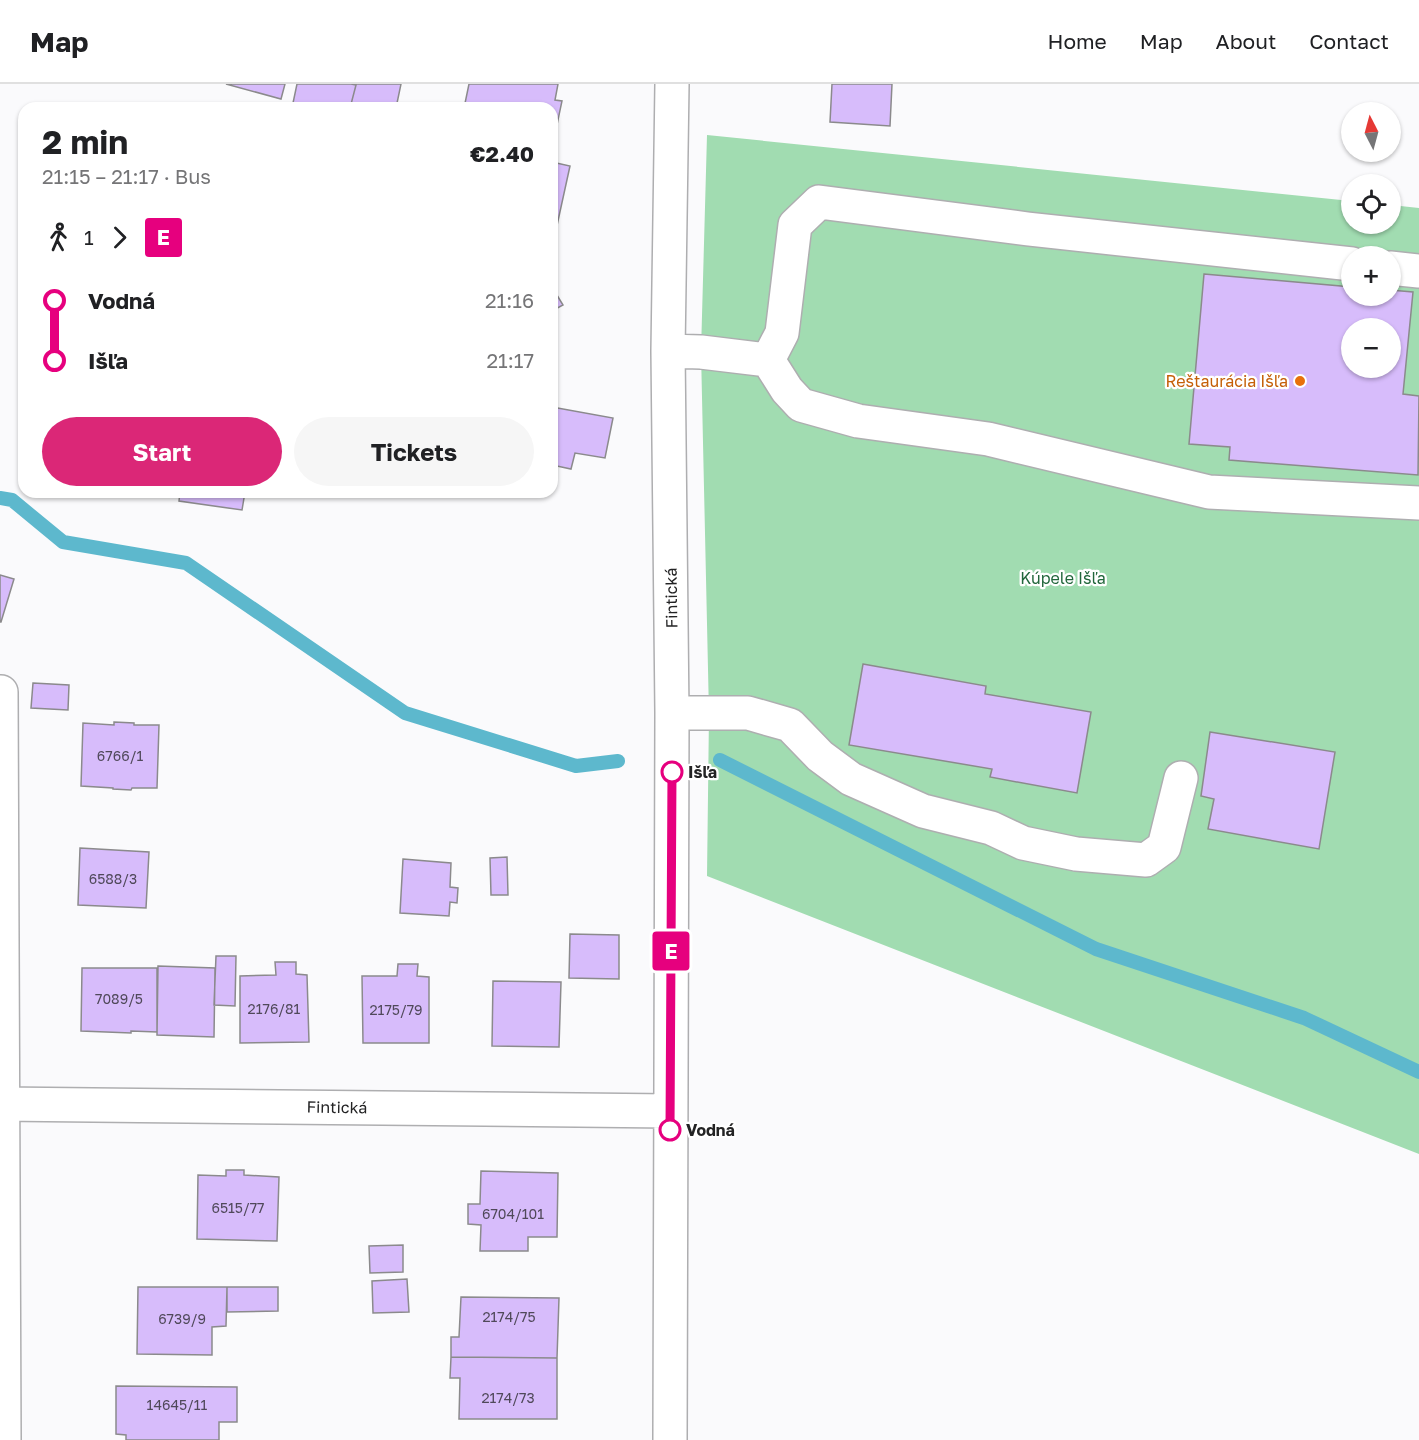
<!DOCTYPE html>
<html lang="en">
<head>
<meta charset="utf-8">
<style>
	:root { --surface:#fff; --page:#f6f6f6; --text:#202124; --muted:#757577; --line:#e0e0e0; --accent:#db2777 }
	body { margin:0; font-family:"Golos Text",sans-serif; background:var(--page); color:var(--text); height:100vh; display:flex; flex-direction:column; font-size:22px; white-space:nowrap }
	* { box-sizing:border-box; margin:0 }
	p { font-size:20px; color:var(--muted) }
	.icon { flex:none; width:33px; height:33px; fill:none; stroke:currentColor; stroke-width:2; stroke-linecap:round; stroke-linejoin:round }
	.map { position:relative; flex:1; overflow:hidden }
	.details { position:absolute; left:18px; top:18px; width:540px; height:396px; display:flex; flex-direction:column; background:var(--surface); border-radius:18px; box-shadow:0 2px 4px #0004 }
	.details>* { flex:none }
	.badge { padding:0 12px; border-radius:4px; font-size:21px; line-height:39px }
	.needle { width:39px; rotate:354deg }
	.buttons { position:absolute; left:1341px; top:18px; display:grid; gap:12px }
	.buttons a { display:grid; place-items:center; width:60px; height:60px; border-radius:50%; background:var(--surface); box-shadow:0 2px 4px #0004; font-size:30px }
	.map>.badge { position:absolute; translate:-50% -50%; box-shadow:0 0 0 3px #fff }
	.legs { display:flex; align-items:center; gap:9px; height:66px; padding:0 24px; font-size:20px }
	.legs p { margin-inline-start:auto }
	.head { display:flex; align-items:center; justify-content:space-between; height:102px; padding:0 24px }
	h1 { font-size:33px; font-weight:700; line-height:45px }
	.cta { display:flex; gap:12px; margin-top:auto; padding:12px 24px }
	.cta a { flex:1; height:69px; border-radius:36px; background:var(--accent); color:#fff; font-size:24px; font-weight:700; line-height:69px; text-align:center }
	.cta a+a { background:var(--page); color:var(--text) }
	ul { padding:0 24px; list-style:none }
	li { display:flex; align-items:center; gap:21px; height:60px; font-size:22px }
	li i { display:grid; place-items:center; width:9px; height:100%; margin:0 8px; background:currentColor }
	li i::after { content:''; width:15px; height:15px; margin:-8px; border:4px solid; border-radius:50%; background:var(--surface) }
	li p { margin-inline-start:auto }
	li:first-child i { background:linear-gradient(#0000 50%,currentColor 0) }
	li:last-child i { background:linear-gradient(currentColor 50%,#0000 0) }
	header { display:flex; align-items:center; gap:36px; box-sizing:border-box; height:84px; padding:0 30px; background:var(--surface); border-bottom:2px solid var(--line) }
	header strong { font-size:28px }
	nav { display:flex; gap:33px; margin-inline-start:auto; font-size:21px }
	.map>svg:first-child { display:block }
	.green { fill:#a1dcb1; fill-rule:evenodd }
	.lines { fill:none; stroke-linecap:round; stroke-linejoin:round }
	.stream { stroke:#5db8cd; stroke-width:14 }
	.building { fill:#d7bcfb; stroke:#8b8a8c; stroke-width:1.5; fill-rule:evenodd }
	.minor-casing { stroke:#aeaeb0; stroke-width:36 }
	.minor { stroke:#fff; stroke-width:33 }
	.line-1-casing { stroke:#fff; stroke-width:14 }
	.line-1 { stroke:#e6007e; stroke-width:9 }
	.food-dot { fill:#e8710a; stroke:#fff; stroke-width:2 }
	.stop-1-dot { fill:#fff; stroke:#e6007e; stroke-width:3 }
	.labels { text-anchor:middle; stroke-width:4.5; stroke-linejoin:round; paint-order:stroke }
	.number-label { font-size:14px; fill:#50495a }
	.food-label { font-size:16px; fill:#c56008; stroke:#fff; text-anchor:end }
	.park-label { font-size:16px; fill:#21663b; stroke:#fff }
	.street-label { font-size:16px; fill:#232324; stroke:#fff }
	.stop-label { font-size:16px; font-weight:bold; fill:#232324; stroke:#fff; text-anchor:start }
</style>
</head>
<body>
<header>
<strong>Map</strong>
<nav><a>Home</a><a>Map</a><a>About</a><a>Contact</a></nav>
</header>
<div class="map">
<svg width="1419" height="1356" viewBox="0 0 1419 1356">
	<rect width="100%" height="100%" fill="#fafafc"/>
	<!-- green -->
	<path class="green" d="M 707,51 L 1351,117 L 1352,140 L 1390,140 L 1391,121 L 1419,124 L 1419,1070 L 707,792 L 709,630 L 701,268 ZM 1352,172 L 1390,172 L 1390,212 L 1352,212 ZM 1352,244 L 1390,244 L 1390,284 L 1352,284 Z"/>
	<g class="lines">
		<!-- stream -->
		<path class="stream" d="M 0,414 L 12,416 L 63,458 L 186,479 L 405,629 L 576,682 L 618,677
			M 720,676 L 1096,865 L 1304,934 L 1419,988"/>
	</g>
	<!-- building -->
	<path class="building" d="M 226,0 L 285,0 L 281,15 Z
		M 297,0 L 351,0 L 356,1 L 350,24 L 312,24 L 293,19 Z
		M 351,0 L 401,0 L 396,24 L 350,24 L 356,1 Z
		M 469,0 L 558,0 L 555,16 L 562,17 L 555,50 L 552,49 L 552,24 L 464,24 Z
		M 832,0 L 892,0 L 890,42 L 830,38 Z
		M 552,78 L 570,82 L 556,146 L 552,146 Z
		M 1204,190 L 1352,203 L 1352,212 L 1390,212 L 1390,206 L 1413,208 L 1403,310 L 1419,312 L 1418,391 L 1229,376 L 1230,363 L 1189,360 ZM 1352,244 L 1390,244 L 1390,284 L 1352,284 Z
		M 552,203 L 563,221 L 552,227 Z
		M 552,323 L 613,334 L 605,374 L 575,369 L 571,385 L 552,381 Z
		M 180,408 L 245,408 L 242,426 L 179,417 Z
		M 0,491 L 14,495 L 1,538 L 0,538 Z
		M 863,580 L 986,602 L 985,610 L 1091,628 L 1077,709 L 990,693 L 992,685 L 849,661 Z
		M 33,599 L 69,601 L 68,626 L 31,624 Z
		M 114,638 L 134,639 L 134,641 L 159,641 L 157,704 L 132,704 L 131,706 L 113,705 L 113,704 L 81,702 L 83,639 L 114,641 Z
		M 1210,648 L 1335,668 L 1319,765 L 1208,745 L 1214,715 L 1201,712 Z
		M 80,764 L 149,768 L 146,824 L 78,821 Z
		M 507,773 L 508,811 L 491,811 L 490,774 Z
		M 403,775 L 451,779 L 450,803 L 458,804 L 457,819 L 450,818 L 449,832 L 400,829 Z
		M 570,850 L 619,851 L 619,895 L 569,894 Z
		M 216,872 L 236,872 L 235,922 L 214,921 Z
		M 275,878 L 296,878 L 296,890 L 307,891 L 309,958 L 240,959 L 240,892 L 276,891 Z
		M 398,880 L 418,880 L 417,892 L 429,893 L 429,959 L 363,959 L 362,892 L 397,892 Z
		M 158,882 L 215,884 L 214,953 L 157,951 Z
		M 82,884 L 157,884 L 157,948 L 131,947 L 131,949 L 81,947 Z
		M 493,897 L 561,898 L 559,963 L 492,962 Z
		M 226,1086 L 244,1086 L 244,1091 L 279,1093 L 277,1157 L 197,1155 L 198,1091 L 226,1092 Z
		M 481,1087 L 558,1089 L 557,1153 L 528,1153 L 528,1167 L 480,1167 L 481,1141 L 468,1140 L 468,1120 L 480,1120 Z
		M 403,1161 L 403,1188 L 370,1189 L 369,1162 Z
		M 407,1195 L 409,1228 L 373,1229 L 372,1197 Z
		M 138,1203 L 227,1203 L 226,1242 L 212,1243 L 212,1271 L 137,1270 Z
		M 227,1203 L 278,1203 L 278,1227 L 227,1228 Z
		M 461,1213 L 559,1214 L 557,1274 L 451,1273 L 451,1253 L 459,1253 Z
		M 451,1273 L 557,1274 L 557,1335 L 459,1335 L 460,1294 L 450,1294 Z
		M 116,1302 L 237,1303 L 237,1338 L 219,1338 L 219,1356 L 126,1356 L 126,1351 L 116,1350 Z"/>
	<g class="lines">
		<!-- minor casing -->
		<g class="minor-casing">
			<path id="minor" d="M 1390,184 L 1419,187
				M 668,267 L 701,268 L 768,276 L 782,249 L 795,141 L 819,118 L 1028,145 L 1352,180
				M 768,276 L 787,306 L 801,321 L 858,337 L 988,355 L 1209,408 L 1419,419
				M 1,608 L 4,1356
				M 672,629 L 748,629 L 790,641 L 820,672 L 851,695 L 923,727 L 991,744 L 1023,759 L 1076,770 L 1146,776 L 1164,763 L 1181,694
				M 0,1020 L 670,1027
				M 670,1356 L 672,629 L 668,267 L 672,0"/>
		</g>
		<!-- minor -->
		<use href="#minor" class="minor"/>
	</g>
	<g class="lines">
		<!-- line-1 casing -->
		<g class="line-1-casing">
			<path id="line-1" d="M 670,1046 L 672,688"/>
		</g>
		<!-- line-1 -->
		<use href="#line-1" class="line-1"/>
	</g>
	<!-- markers -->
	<circle class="food-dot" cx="1300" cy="297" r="6"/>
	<g class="stop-1-dot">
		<circle cx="672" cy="688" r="10"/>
		<circle cx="670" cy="1046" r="10"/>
	</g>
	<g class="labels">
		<!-- number labels -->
		<g class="number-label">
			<text x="120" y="677">6766/1</text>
			<text x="113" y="800">6588/3</text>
			<text x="119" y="920">7089/5</text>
			<text x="274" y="930">2176/81</text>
			<text x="396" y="931">2175/79</text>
			<text x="238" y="1129">6515/77</text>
			<text x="513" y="1135">6704/101</text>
			<text x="509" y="1238">2174/75</text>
			<text x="182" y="1240">6739/9</text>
			<text x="508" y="1319">2174/73</text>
			<text x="177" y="1326">14645/11</text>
		</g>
		<!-- food labels -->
		<g class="food-label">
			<text x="1288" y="303">Reštaurácia Išľa</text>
		</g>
		<!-- park labels -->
		<g class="park-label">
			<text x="1063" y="500">Kúpele Išľa</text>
		</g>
		<!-- street labels -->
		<g class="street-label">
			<text transform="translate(671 514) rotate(-91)" y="6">Fintická</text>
			<text transform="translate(337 1023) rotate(1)" y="6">Fintická</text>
		</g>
		<!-- stop labels -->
		<g class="stop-label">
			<text x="688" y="694">Išľa</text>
			<text x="686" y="1052">Vodná</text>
		</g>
	</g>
</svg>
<div class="buttons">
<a><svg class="needle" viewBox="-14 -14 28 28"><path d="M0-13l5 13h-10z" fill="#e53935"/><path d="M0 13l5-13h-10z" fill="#757577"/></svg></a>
<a><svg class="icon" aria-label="locate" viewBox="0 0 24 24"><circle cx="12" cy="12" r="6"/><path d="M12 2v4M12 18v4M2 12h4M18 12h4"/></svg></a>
<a>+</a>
<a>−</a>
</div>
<b class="badge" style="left:671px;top:867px;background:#e6007e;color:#fff">E</b>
<section class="details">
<div class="head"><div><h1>2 min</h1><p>21:15 – 21:17 · Bus</p></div><b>€2.40</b></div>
<div class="legs"><svg class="icon" aria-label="walk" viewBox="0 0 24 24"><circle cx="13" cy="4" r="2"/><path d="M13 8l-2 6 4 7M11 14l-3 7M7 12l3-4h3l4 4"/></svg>1<svg class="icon" aria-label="forward" viewBox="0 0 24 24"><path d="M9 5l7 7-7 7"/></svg><b class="badge" style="background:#e6007e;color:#fff">E</b></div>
<ul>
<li><i style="color:#e6007e"></i><b>Vodná</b><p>21:16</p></li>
<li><i style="color:#e6007e"></i><b>Išľa</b><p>21:17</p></li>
</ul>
<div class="cta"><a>Start</a><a>Tickets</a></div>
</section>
</div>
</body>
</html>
